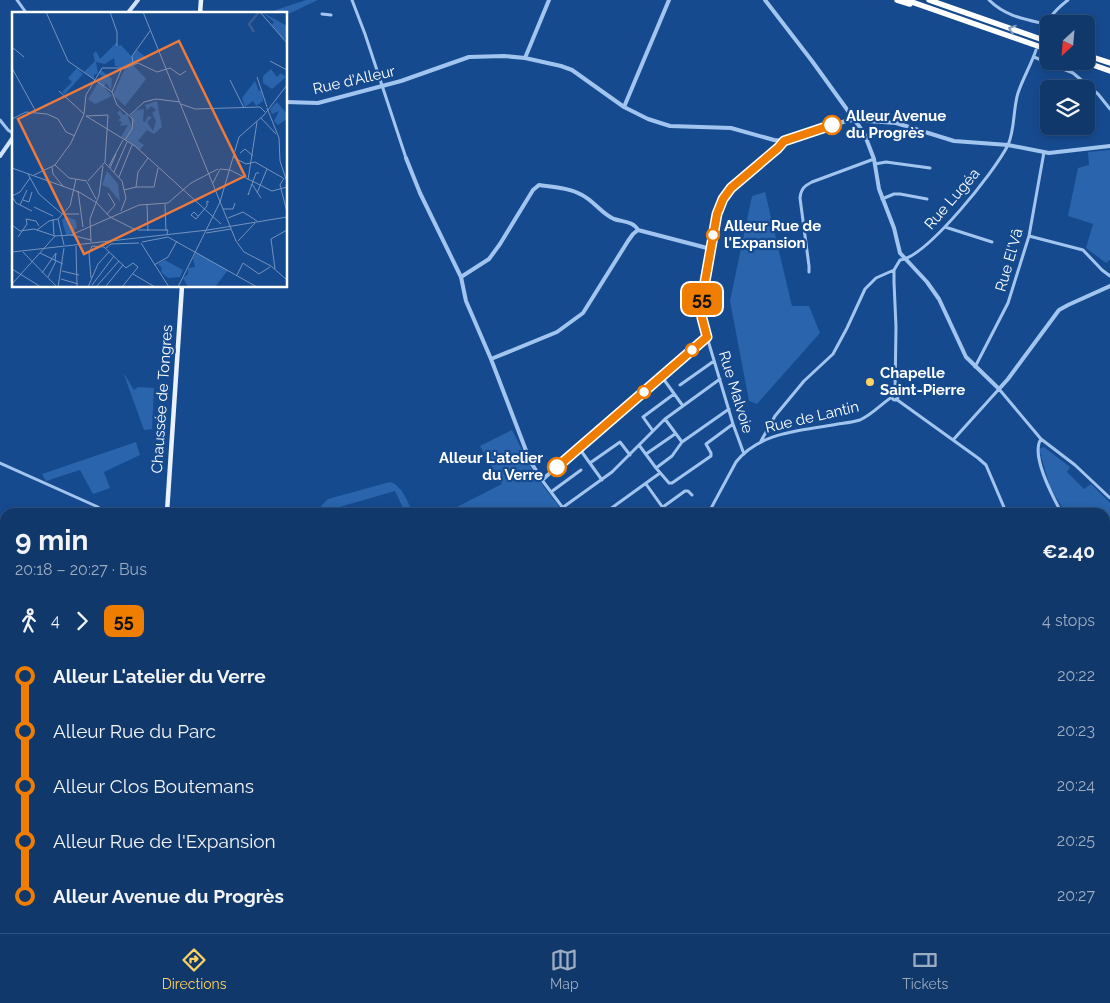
<!DOCTYPE html>
<html lang="en">
<head>
<meta charset="utf-8">
<style>
	:root { --surface:#10386b; --page:#193f71; --text:#f1f3f6; --muted:#9cacc1; --line:#30527e; --accent:#ffd261 }
	body { margin:0; font-family:Raleway,sans-serif; background:var(--page); color:var(--text); height:100vh; display:flex; flex-direction:column; font-size:19px; white-space:nowrap }
	* { box-sizing:border-box; margin:0 }
	p { font-size:16px; color:var(--muted) }
	.icon { flex:none; width:28px; height:28px; fill:none; stroke:currentColor; stroke-width:2; stroke-linecap:round; stroke-linejoin:round }
	.map { position:relative; flex:1; overflow:hidden }
	.panel { position:absolute; left:0px; top:508px; width:1110px; height:426px; display:flex; flex-direction:column; background:var(--surface); border-radius:15px 15px 0 0; box-shadow:0 2px 8px #0003,0 0 0 1px var(--line) }
	.panel>* { flex:none }
	.badge { padding:0 10px; border-radius:8px; font-size:18px; line-height:32px }
	.needle { width:32px; rotate:206deg }
	.buttons { position:absolute; left:1040px; top:15px; display:grid; gap:10px }
	.buttons a { display:grid; place-items:center; width:55px; height:55px; border-radius:8px; background:var(--surface); box-shadow:0 2px 8px #0003,0 0 0 1px var(--line); font-size:25px }
	.map>.badge { position:absolute; translate:-50% -50%; box-shadow:0 0 0 2px #fff }
	.legs { display:flex; align-items:center; gap:8px; height:55px; padding:0 15px; font-size:16px }
	.legs p { margin-inline-start:auto }
	.overview { display:flex; align-items:center; justify-content:space-between; height:85px; padding:0 15px }
	h1 { font-size:28px; font-weight:700; line-height:38px }
	ul { padding:0 15px; list-style:none }
	li { display:flex; align-items:center; gap:18px; height:55px; font-size:19px }
	li i { display:grid; place-items:center; width:8px; height:100%; margin:0 6px; background:currentColor }
	li i::after { content:''; width:12px; height:12px; margin:-6px; border:4px solid; border-radius:50%; background:var(--surface) }
	li p { margin-inline-start:auto }
	li:first-child i { background:linear-gradient(#0000 50%,currentColor 0) }
	li:last-child i { background:linear-gradient(currentColor 50%,#0000 0) }
	.tabs { display:flex; justify-content:space-around; align-items:center; height:70px; border-top:1px solid var(--line); background:var(--surface); font-size:14px; color:var(--muted) }
	.tabs a { display:grid; justify-items:center; gap:2px }
	.tabs .selected { color:var(--accent) }
	.map>svg:first-child { display:block }
	.green { fill:#2964ad }
	.lines { fill:none; stroke-linecap:round; stroke-linejoin:round }
	.stream { stroke:#94bff2; stroke-width:1 }
	.minor { stroke:#a2c5f0; stroke-width:3 }
	.tertiary { stroke:#a2c5f0; stroke-width:4 }
	.secondary { stroke:#d0e2fb; stroke-width:4 }
	.primary { stroke:#ebf2ff; stroke-width:4.5 }
	.motorway { stroke:#fff; stroke-width:5.5 }
	.oneway { stroke:#7f9bc1 }
	.line-1-casing { stroke:#fff; stroke-width:11 }
	.line-1 { stroke:#ef7d00; stroke-width:8 }
	.stop-1-dot { fill:#fff; stroke:#ef7d00; stroke-width:2.5 }
	.poi-dot { fill:#ffd261; stroke:#164a8f; stroke-width:2 }
	.labels { text-anchor:middle; stroke-width:4.5; stroke-linejoin:round; paint-order:stroke }
	.street-label { font-size:15px; fill:#fff; stroke:#164a8f }
	.stop-label { font-size:15px; font-weight:bold; fill:#fff; stroke:#164a8f; text-anchor:start }
	.poi-label { font-size:15px; font-weight:bold; fill:#fff; stroke:#164a8f; text-anchor:start }
	.inset-river { fill:none; stroke:#385d90; stroke-width:2.5 }
	.inset-road { fill:none; stroke:#7392bc; stroke-width:1 }
	.view { fill:#ed7a3d; fill-opacity:0.15; stroke:#ed7a3d; stroke-width:2.5 }
	.inset-edge { fill:none; stroke:#fff; stroke-width:2.5 }
</style>
</head>
<body>
<div class="map">
<svg width="1110" height="933" viewBox="0 0 1110 933">
	<rect width="100%" height="100%" fill="#164a8f"/>
	<!-- green -->
	<path class="green" d="M 306,0 L 318,0 L 286,15 L 264,14 Z
		M 1110,150 L 1110,260 L 1106,263 L 1086,248 L 1093,224 L 1068,216 L 1078,168 L 1089,165 L 1088,152 Z
		M 765,192 L 792,306 L 809,306 L 820,333 L 757,404 L 749,401 L 730,301 L 752,196 Z
		M 123,372 L 134,390 L 138,387 L 154,388 L 152,429 L 144,430 Z
		M 512,430 L 533,472 L 563,512 L 447,512 L 502,484 L 480,446 Z
		M 136,442 L 140,455 L 104,472 L 110,488 L 93,494 L 80,470 L 46,481 L 42,474 Z
		M 1044,447 L 1070,467 L 1067,472 L 1084,489 L 1091,484 L 1110,503 L 1110,561 L 1105,563 L 1105,512 L 1065,512 L 1050,487 L 1039,449 Z
		M 390,482 C 403,486 407,502 413,512 L 405,512 L 395,491 L 336,508 L 335,512 L 320,512 L 321,506 L 328,499 Z
		M 482,929 L 556,929 L 549,933 L 482,933 Z"/>
	<g class="lines">
		<!-- stream -->
		<path class="stream" d="M 992,929 L 993,929"/>
		<!-- minor -->
		<path class="minor" d="M 17,0 L 27,14
			M 352,0 L 365,34 L 406,158
			M 989,0 C 1005,16 1024,19 1045,24
			M 322,14 L 331,15
			M 1043,34 C 1046,19 1056,9 1068,0
			M 1034,57 L 1073,73 L 1098,94 L 1110,109
			M 0,120 L 8,130 L 14,134
			M 875,164 L 886,162 L 930,168
			M 882,199 L 894,194 L 900,194 L 927,199
			M 945,227 L 992,242
			M 1029,236 L 1083,250 L 1102,270 L 1110,276
			M 809,272 L 809,266 L 800,198 C 801,189 804,186 812,182 L 874,159
			M 707,337 L 733,424 L 744,454
			M 975,367 L 1008,303 L 1029,236 L 1044,152
			M 662,377 L 683,406
			M 680,385 L 714,361
			M892 397a3 3 0 1 1 6 0a3 3 0 1 1-6 0Z
			M 895,394 L 896,327 L 894,282 L 894,270 L 900,260 C 927,257 995,171 1008,145 C 1015,129 1013,109 1018,93 C 1023,78 1031,65 1036,50
			M 896,399 L 978,458 L 986,465 L 1006,512
			M 729,409 L 682,442 L 672,456 L 656,468 L 669,483 L 672,483 L 711,456 L 711,453 L 706,444 L 733,424
			M 665,419 L 682,442
			M 653,431 L 643,417 L 674,394
			M 1041,439 C 1030,455 1053,497 1061,512
			M 953,440 L 999,389 L 1041,439 L 1075,465 L 1110,498
			M 761,441 L 775,416 L 804,381 L 833,354 L 847,328 L 865,289 L 876,278 L 894,270
			M 639,445 L 656,468
			M 579,448 L 602,480
			M 646,454 L 675,434
			M 0,463 L 98,507 L 103,512
			M 590,463 L 620,442 L 630,455
			M 542,480 L 566,512
			M 646,484 L 666,512
			M 551,492 L 581,470
			M 562,508 L 612,472 L 665,419 L 720,379
			M 606,512 L 660,473
			M 656,512 L 685,491 L 688,491 L 692,495
			M 709,512 L 736,462 C 760,431 803,431 838,424 C 845,423 854,422 860,420 C 873,414 881,404 892,397
			M 567,929 L 569,933
			M 789,929 L 791,933
			M 987,929 L 995,933
			M 404,933 L 412,929"/>
		<!-- tertiary -->
		<path class="tertiary" d="M 765,0 L 812,61 L 864,133 L 874,159 L 879,189 L 894,228 L 900,253 L 927,282 L 939,299 L 966,357 L 996,386 L 999,389 L 1008,379 L 1059,310 L 1068,305 L 1110,286
			M 525,58 L 549,0
			M 286,102 L 318,103 L 401,81 L 469,57 L 504,56 L 525,58 L 561,66 L 572,70 L 624,107 L 648,119 L 670,126 L 731,128 L 774,140 L 784,141 L 846,121 L 854,120 L 896,123 L 954,141 L 1008,145 L 1049,153 L 1110,146
			M 624,107 L 669,0
			M 406,158 L 420,193 L 461,277 L 466,301 L 491,359 L 530,461 L 542,480 L 707,337 L 702,317 L 701,304 C 706,274 712,211 731,189 C 744,173 763,161 778,148 L 784,141
			M 461,277 L 489,259 L 500,244 L 533,190 L 539,185 C 553,187 570,188 582,195 C 594,201 602,214 614,219 C 623,222 633,221 638,230
			M 491,359 L 557,332 L 583,313 L 628,241 L 633,234 L 638,230 L 711,249
			M 1105,577 L 1110,578
			M 374,929 L 383,933
			M 596,933 L 602,929"/>
		<!-- secondary -->
		<path class="secondary" d="M 127,14 L 138,0
			M 0,156 L 14,136"/>
		<!-- primary -->
		<path class="primary" d="M 200,14 L 201,0
			M 167,512 L 182,286
			M 139,933 L 140,929"/>
		<!-- motorway -->
		<path class="motorway" d="M 897,0 L 910,4
			M 906,0 L 1049,50
			M 929,0 L 1049,42
			M 1086,55 L 1110,63
			M 1082,61 L 1110,71"/>
	</g>
	<!-- one-way arrows -->
	<defs><path id="oneway-chevron" d="M-2-3.5L2.5 0L-2 3.5" fill="none" stroke-width="1.6" stroke-linecap="round" stroke-linejoin="round" transform="scale(1.25)"/></defs>
	<use class="oneway" href="#oneway-chevron" transform="translate(1012 29) rotate(-161)"/>
	<g class="lines">
		<!-- line-1 casing -->
		<g class="line-1-casing">
			<path id="line-1" d="M 557,467 L 707,337 L 702,318 L 701,304 L 717,214 L 723,199 L 731,188 L 778,148 L 784,141 L 832,125"/>
		</g>
		<!-- line-1 -->
		<use href="#line-1" class="line-1"/>
	</g>
	<!-- markers -->
	<g class="stop-1-dot">
		<circle cx="832" cy="125" r="9"/>
		<circle cx="713" cy="235" r="6"/>
		<circle cx="692" cy="350" r="6"/>
		<circle cx="644" cy="392" r="6"/>
		<circle cx="557" cy="467" r="9"/>
	</g>
	<circle class="poi-dot" cx="870" cy="382" r="5"/>
	<g class="labels">
		<!-- street labels -->
		<g class="street-label">
			<text transform="translate(354 80) rotate(-13)" y="5">Rue d'Alleur</text>
			<text transform="translate(952 199) rotate(-49)" y="5">Rue Lugéa</text>
			<text transform="translate(1009 260) rotate(-74)" y="5">Rue El'Vâ</text>
			<text transform="translate(736 392) rotate(73)" y="5">Rue Malvoie</text>
			<text transform="translate(162 399) rotate(-86)" y="5">Chaussée de Tongres</text>
			<text transform="translate(812 417) rotate(-13)" y="5">Rue de Lantin</text>
		</g>
		<!-- stop labels -->
		<g class="stop-label">
			<text x="846" y="121">Alleur Avenue<tspan x="846" dy="17">du Progrès</tspan></text>
			<text x="724" y="231">Alleur Rue de<tspan x="724" dy="17">l'Expansion</tspan></text>
			<text x="543" y="463" text-anchor="end">Alleur L'atelier<tspan x="543" dy="17">du Verre</tspan></text>
		</g>
		<!-- poi labels -->
		<g class="poi-label">
			<text x="880" y="378">Chapelle<tspan x="880" dy="17">Saint-Pierre</tspan></text>
		</g>
	</g>
	<!-- overview -->
	<g transform="translate(12 12)">
		<rect width="275" height="275" fill="#164a8f"/>
		<path d="M 250,0 L 275,14 L 275,25 L 271,28 L 260,13 L 262,10 ZM 105,30 L 105,34 L 109,33 L 120,45 L 125,38 L 136,47 L 122,49 L 121,53 L 134,67 L 113,94 L 101,83 L 113,56 L 103,54 L 102,46 L 93,52 L 84,50 L 86,61 L 82,63 L 82,67 L 72,60 L 83,49 L 81,42 L 84,39 L 88,47 ZM 65,56 L 71,62 L 53,82 L 50,80 L 60,70 L 56,66 ZM 259,57 L 265,65 L 269,61 L 274,65 L 260,77 L 251,71 L 251,64 ZM 89,58 L 100,67 L 99,78 L 94,71 L 92,75 L 100,84 L 83,92 L 76,87 L 90,64 L 87,62 ZM 243,69 L 247,79 L 250,78 L 251,89 L 244,94 L 241,89 L 233,95 L 230,86 ZM 145,89 L 150,115 L 142,122 L 135,118 L 126,129 L 132,133 L 128,138 L 109,125 L 116,113 L 108,114 L 110,110 L 106,108 L 109,106 L 105,101 L 108,98 L 111,103 L 115,102 L 120,115 L 119,103 L 125,98 L 132,97 L 131,109 L 133,110 L 136,104 L 140,105 L 135,110 L 141,119 L 144,109 L 140,101 L 144,98 L 139,94 L 135,98 L 133,93 ZM 265,90 L 275,102 L 275,107 L 266,113 L 262,109 L 267,99 L 260,102 L 258,97 ZM 95,159 L 106,172 L 108,190 L 97,176 L 90,173 ZM 54,204 L 63,208 L 65,215 L 58,223 L 54,223 L 50,208 ZM 184,240 L 216,258 L 203,275 L 176,275 L 171,266 L 176,262 L 176,256 L 183,255 L 181,247 ZM 153,248 L 171,258 L 168,265 L 156,266 L 149,260 L 150,256 L 146,252 Z" fill="#2964ad"/>
		<path class="inset-river" d="M 242,20 L 237,12 L 247,0"/>
		<path class="inset-road" d="M 34,0 L 56,49 L 100,80M 98,0 L 105,20 L 105,34M 131,0 L 224,229 L 232,240 L 259,254 L 275,268M 248,0 L 275,31M 0,35 L 12,45M 258,49 L 275,58M 0,56 L 23,98M 110,56 L 100,80 L 105,93 L 121,107 L 120,117 L 113,128M 110,56 L 121,51 L 120,44 L 138,19M 245,65 L 255,95M 218,68 L 232,96M 47,79 L 72,102M 169,92 L 183,97 L 248,95 L 253,100M 255,96 L 267,126 L 268,149 L 275,170M 118,103 L 132,90 L 144,87 L 168,90M 74,104 L 123,134 L 209,212M 74,104 L 96,103M 249,106 L 264,122M 0,107 L 14,100 L 35,102 L 46,107 L 54,120 L 63,124M 228,141 L 233,137 L 241,144M 221,145 L 234,152 L 243,150 L 271,166M 93,151 L 110,169 L 114,186 L 109,199M 43,153 L 57,166 L 75,169M 97,154 L 111,128M 40,155 L 41,162 L 51,174M 0,156 L 67,180 L 85,191 L 98,205 L 124,218M 98,156 L 104,142M 218,158 L 260,179 L 275,175M 102,160 L 115,130M 16,162 L 27,182 L 50,202M 22,163 L 43,153 L 59,131 L 72,102 L 74,83 L 90,56 L 113,56 L 126,51 L 145,60 L 158,56 L 168,63 L 174,59M 107,165 L 120,133M 272,166 L 268,173 L 275,200M 236,168 L 245,110M 76,169 L 93,150 L 96,103M 75,170 L 84,187M 201,171 L 208,157 L 218,158M 240,172 L 249,186M 124,175 L 142,175 L 146,156M 112,178 L 124,175 L 126,160 L 136,146M 66,179 L 71,215M 237,181 L 236,183 L 244,161 L 247,161M 245,181 L 255,157M 0,184 L 8,180 L 18,166M 0,184 L 4,191 L 20,199M 11,188 L 17,190 L 20,180M 135,192 L 136,219M 153,192 L 154,219M 8,193 L 15,178M 22,195 L 41,204M 211,197 L 221,197 L 223,191M 51,202 L 67,202M 95,202 L 103,193 L 96,181M 186,204 L 182,200 L 179,203 L 184,207 L 195,194 L 195,189 L 197,190M 216,206 L 231,200 L 245,209M 41,207 L 42,224M 0,213 L 8,219 L 22,217 L 43,224 L 59,223 L 79,228M 25,218 L 37,209 L 46,207M 126,218 L 156,218 L 155,222M 194,221 L 219,217M 59,223 L 127,193 L 156,191 L 179,171 L 206,157M 6,225 L 15,212 L 14,207 L 24,209 L 27,214M 226,229 L 243,211M 79,230 L 78,207 L 87,183 L 91,154M 130,230 L 156,225 L 245,275M 129,231 L 157,275M 52,233 L 46,207 L 58,194 L 64,167M 64,234 L 65,275M 80,234 L 92,235 L 114,256 L 121,251 L 126,255 L 110,275M 94,236 L 99,232 L 127,231M 0,240 L 196,218 L 275,205M 11,240 L 45,275M 28,241 L 51,252M 142,253 L 156,245 L 165,229M 0,257 L 29,275M 263,257 L 259,227 L 275,218M 50,259 L 67,263M 30,261 L 44,241 L 43,249M 121,262 L 143,275M 225,263 L 231,251 L 247,262 L 258,255M 36,265 L 44,249M 79,266 L 77,242 L 80,234M 49,267 L 66,272M 0,272 L 43,224M 80,273 L 102,244M 94,274 L 111,253M 46,275 L 52,236M 76,275 L 86,252 L 97,240M 84,275 L 107,249M 166,275 L 208,190 L 227,125 L 252,103 L 275,73"/>
		<path class="view" d="M 167,29 L 233,164 L 72,242 L 6,107 Z"/>
		<rect width="275" height="275" class="inset-edge"/>
	</g>
</svg>
<div class="buttons">
<a><svg class="needle" viewBox="-14 -14 28 28"><path d="M0-13l5 13h-10z" fill="#e53935"/><path d="M0 13l5-13h-10z" fill="#9cacc1"/></svg></a>
<a><svg class="icon" aria-label="layers" viewBox="0 0 24 24"><path d="M12 4l9 5-9 5-9-5zM3 14l9 5 9-5"/></svg></a>
</div>
<b class="badge" style="left:702px;top:299px;background:#ef7d00;color:#111">55</b>
<section class="panel">
<div class="overview"><div><h1>9 min</h1><p>20:18 – 20:27 · Bus</p></div><b>€2.40</b></div>
<div class="legs"><svg class="icon" aria-label="walk" viewBox="0 0 24 24"><circle cx="13" cy="4" r="2"/><path d="M13 8l-2 6 4 7M11 14l-3 7M7 12l3-4h3l4 4"/></svg>4<svg class="icon" aria-label="forward" viewBox="0 0 24 24"><path d="M9 5l7 7-7 7"/></svg><b class="badge" style="background:#ef7d00;color:#111">55</b><p>4 stops</p></div>
<ul>
<li><i style="color:#ef7d00"></i><b>Alleur L'atelier du Verre</b><p>20:22</p></li>
<li><i style="color:#ef7d00"></i><span>Alleur Rue du Parc</span><p>20:23</p></li>
<li><i style="color:#ef7d00"></i><span>Alleur Clos Boutemans</span><p>20:24</p></li>
<li><i style="color:#ef7d00"></i><span>Alleur Rue de l'Expansion</span><p>20:25</p></li>
<li><i style="color:#ef7d00"></i><b>Alleur Avenue du Progrès</b><p>20:27</p></li>
</ul>
</section>
</div>
<nav class="tabs">
<a class="selected"><svg class="icon" aria-label="directions" viewBox="0 0 24 24"><path d="M12 3l9 9-9 9-9-9zM9 14v-3h6M13 9l2 2-2 2"/></svg>Directions</a>
<a><svg class="icon" aria-label="map" viewBox="0 0 24 24"><path d="M3 6l6-2 6 2 6-2v14l-6 2-6-2-6 2zM9 4v14M15 6v14"/></svg>Map</a>
<a><svg class="icon" aria-label="tickets" viewBox="0 0 24 24"><path d="M3 7h18v10H3zM15 7v10"/></svg>Tickets</a>
</nav>
</body>
</html>
